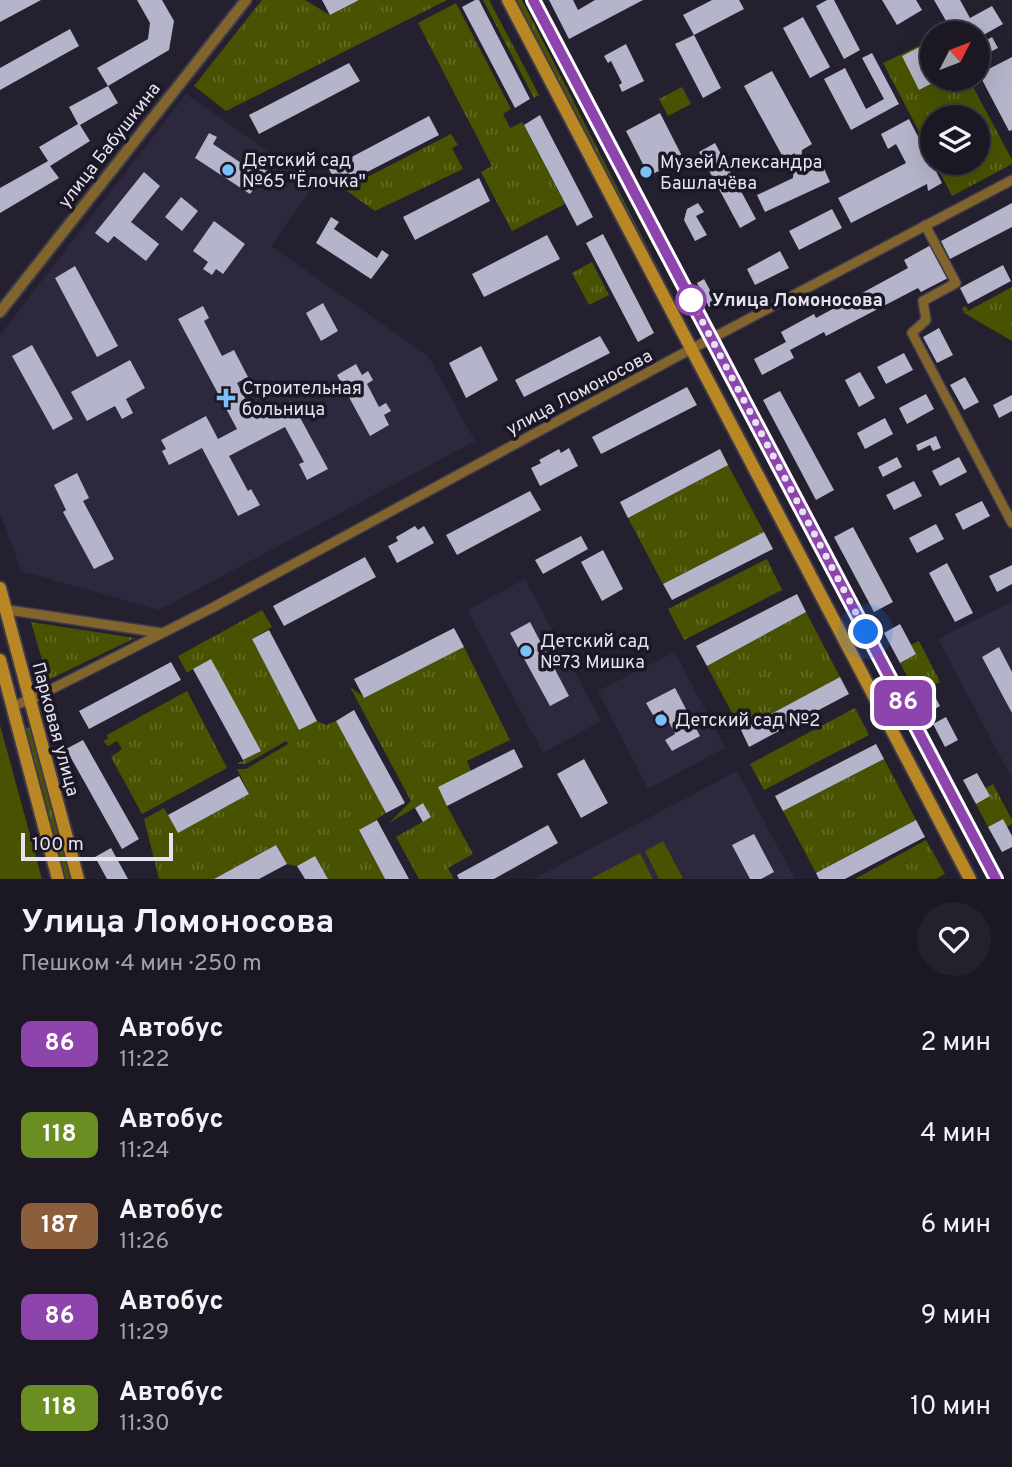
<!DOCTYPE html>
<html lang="ru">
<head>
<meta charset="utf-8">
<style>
	:root { --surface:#1b1824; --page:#24212c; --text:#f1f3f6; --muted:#a0a0a6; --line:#393741 }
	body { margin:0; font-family:Overpass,sans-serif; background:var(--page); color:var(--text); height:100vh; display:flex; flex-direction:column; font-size:26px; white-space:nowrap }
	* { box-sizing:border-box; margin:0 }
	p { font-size:23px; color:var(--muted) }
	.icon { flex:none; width:38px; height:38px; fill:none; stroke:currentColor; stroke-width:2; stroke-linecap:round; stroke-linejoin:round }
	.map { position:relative; height:879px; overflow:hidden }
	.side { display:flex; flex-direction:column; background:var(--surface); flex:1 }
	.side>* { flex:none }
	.badge { padding:0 14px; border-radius:10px; font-size:24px; line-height:46px }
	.needle { width:46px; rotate:48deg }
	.tools { position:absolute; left:920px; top:21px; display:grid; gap:14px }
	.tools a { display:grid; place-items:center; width:70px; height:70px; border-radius:50%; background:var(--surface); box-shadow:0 7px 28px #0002,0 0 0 2px var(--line); font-size:35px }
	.scale { position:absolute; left:21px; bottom:18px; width:152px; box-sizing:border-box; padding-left:7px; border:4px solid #e5e3ee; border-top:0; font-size:19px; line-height:24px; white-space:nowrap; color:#e5e3ee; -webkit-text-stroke:5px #1b1726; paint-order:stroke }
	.you { position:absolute; width:35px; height:35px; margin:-18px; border:5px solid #fff; border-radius:50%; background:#1a73e8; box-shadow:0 0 0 10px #1a73e833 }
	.map>.badge { position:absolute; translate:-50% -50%; box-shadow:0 0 0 4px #fff }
	.round { display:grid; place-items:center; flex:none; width:74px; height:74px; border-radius:37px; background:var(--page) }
	.summary { display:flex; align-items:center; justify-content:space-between; height:119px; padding:0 21px }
	h1 { font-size:33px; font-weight:700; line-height:52px }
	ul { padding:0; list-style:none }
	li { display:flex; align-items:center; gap:21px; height:91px; padding:0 21px }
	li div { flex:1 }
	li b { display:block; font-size:26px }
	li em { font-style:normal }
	li .badge { min-width:77px; font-weight:700; text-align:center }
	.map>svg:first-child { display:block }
	.built { fill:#2d283e }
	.grass { fill:url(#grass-tufts) }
	.green { fill:#485200 }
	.building { fill:#b4b4ca }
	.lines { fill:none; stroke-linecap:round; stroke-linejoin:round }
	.minor-casing { stroke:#3f3b4b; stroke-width:12 }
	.tertiary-casing { stroke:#3f3b4b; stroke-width:14 }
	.secondary-casing { stroke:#3f3b4b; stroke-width:16 }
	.minor { stroke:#82642d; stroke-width:9 }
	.tertiary { stroke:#82642d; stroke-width:10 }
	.secondary { stroke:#b98825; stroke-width:12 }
	.line-casing { stroke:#fff; stroke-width:16 }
	.line { stroke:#8e44ad; stroke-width:10 }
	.walk { stroke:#e5e3ee; stroke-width:7; stroke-dasharray:0 12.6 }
	.poi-dot { fill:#79bff8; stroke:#1b1726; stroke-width:2.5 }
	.stop-dot { fill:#fff; stroke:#8e44ad; stroke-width:3.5 }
	.labels { text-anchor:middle; stroke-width:7; stroke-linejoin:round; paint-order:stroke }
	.street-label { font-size:18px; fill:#e5e3ee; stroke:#1b1726 }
	.poi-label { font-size:18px; fill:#e5e3ee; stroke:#1b1726; text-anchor:start }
	.stop-label { font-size:18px; font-weight:bold; fill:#e5e3ee; stroke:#1b1726; text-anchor:start }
</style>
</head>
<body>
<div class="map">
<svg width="1012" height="879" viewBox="0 0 1012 879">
	<defs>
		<pattern id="grass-tufts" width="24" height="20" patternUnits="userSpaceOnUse" patternTransform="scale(1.75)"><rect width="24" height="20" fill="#485200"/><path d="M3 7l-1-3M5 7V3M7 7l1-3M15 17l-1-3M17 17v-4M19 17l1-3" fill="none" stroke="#626b26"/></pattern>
	</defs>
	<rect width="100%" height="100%" fill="#242030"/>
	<!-- built -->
	<path class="built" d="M 186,94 L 315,184 L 271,246 L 428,356 L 475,441 L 159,610 L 21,571 L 0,512 L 0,335 Z
		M 525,579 L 601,721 L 543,753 L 467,610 Z
		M 1012,602 L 1012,779 L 938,639 Z
		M 675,652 L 725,748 L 648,789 L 598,691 Z
		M 737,771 L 795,879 L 533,879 Z"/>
	<!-- grass -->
	<path class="grass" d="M 262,0 L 305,0 L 330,15 L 359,0 L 447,0 L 226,111 L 194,86 Z
		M 483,0 L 489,0 L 539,95 L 534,98 Z
		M 511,0 L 522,0 L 692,335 L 688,338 Z
		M 456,3 L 511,109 L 503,114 L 510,128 L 522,122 L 565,204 L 512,231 L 481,172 L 492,166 L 418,23 Z
		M 933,39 L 933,79 L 969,79 L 1012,160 L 1012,164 L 952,196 L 935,163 L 978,163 L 978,117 L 933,117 L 933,158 L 883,63 Z
		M 682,87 L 691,104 L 668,116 L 659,99 Z
		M 451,134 L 458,145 L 452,148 L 463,169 L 375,211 L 344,189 Z
		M 592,262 L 609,295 L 589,305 L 572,273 Z
		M 1012,287 L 1012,341 L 964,313 L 962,308 L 966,306 L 968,311 Z
		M 728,465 L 764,532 L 663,584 L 628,518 Z
		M 767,559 L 782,590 L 684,640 L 668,609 Z
		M 262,610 L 272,627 L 252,639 L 299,729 L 317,721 L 326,725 L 336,721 L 386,813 L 359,831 L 385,879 L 328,879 L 315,856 L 297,866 L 287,864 L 276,845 L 214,879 L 159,879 L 144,819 L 164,808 L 178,833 L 249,794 L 237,769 L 246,769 L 288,744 L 286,741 L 246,764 L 237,764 L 260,751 L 193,669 L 187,673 L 178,656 Z
		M 806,612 L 840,677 L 741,730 L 707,666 Z
		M 31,622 L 135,638 L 48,680 Z
		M 919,641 L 940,682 L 930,687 L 926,680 L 913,687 L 900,663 L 915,654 L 911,645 Z
		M 464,647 L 510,740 L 467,761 L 471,771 L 447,806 L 473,854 L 448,868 L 454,879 L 419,879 L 396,837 L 431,817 L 423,803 L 389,823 L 411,801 L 350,687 L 364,697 Z
		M 187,691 L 227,768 L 142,814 L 111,757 L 122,749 L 117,741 L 108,746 L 103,741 L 108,739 L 107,735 Z
		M 855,708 L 869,735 L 764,790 L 750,764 Z
		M 31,727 L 72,879 L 65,879 L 25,728 Z
		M 884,759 L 916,820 L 816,873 L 783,811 Z
		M 993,784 L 1012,820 L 1012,824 L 1007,827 L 1003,819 L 988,827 L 976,804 L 986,788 Z
		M 926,840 L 945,874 L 936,879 L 855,879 Z"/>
	<!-- green -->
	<path class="green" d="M 0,725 L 42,879 L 0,879 Z
		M 663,841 L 683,878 L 681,879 L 659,879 L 645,851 Z
		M 640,853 L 653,879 L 590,879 Z"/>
	<!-- building -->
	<path class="building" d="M 0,0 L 41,0 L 0,22 Z
		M 137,0 L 162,0 L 174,21 L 169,50 L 108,86 L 97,68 L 148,39 L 150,23 Z
		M 322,0 L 359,0 L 330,15 Z
		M 475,0 L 479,0 L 530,99 L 515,108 L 462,7 Z
		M 549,0 L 573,0 L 578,10 L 595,0 L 643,0 L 569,39 Z
		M 712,0 L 739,0 L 744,9 L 694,35 L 683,15 Z
		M 827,0 L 834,0 L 860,50 L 844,59 L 816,6 Z
		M 882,0 L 916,0 L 922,10 L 897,25 Z
		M 934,0 L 960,0 L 970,18 L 992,6 L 1003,24 L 978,38 L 978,33 L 953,33 Z
		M 803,17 L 830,67 L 810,78 L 783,28 Z
		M 70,29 L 79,46 L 0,90 L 0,68 Z
		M 694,35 L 721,88 L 703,98 L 675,44 Z
		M 992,37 L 998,48 L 986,54 L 980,44 Z
		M 933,40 L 933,79 L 940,79 L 919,90 L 902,56 Z
		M 626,44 L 644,81 L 622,92 L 619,85 L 622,83 L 611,61 L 608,63 L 604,56 Z
		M 872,53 L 899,104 L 851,130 L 824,79 L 845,68 L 866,109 L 884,99 L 862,58 Z
		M 1012,57 L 1012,130 L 1009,131 L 979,74 Z
		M 349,63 L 360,81 L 259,134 L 249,115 Z
		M 772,71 L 812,144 L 802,150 L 800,175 L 822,164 L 830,182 L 765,212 L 757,195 L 793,178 L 795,153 L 784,159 L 744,86 Z
		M 108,86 L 118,103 L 80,125 L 90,141 L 50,166 L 59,178 L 0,213 L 0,188 L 48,161 L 39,147 L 78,124 L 69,107 Z
		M 660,113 L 683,158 L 649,176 L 626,131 Z
		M 540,115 L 593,217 L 577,226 L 524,125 Z
		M 429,116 L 439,135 L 338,187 L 329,169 Z
		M 909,119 L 942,183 L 928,191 L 927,184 L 851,223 L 838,198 L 906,163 L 896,144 L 888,149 L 881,134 Z
		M 209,133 L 217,137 L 213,144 L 256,173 L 260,167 L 267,171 L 250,194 L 195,158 Z
		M 715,143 L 756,219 L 740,228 L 699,152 Z
		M 144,172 L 160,186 L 131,222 L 159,244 L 146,261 L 114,236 L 108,243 L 95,233 Z
		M 479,178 L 490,201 L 415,240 L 403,217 Z
		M 181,197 L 198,211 L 182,231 L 165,217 Z
		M 698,203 L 704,212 L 696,216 L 707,235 L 695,241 L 684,220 L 687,209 Z
		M 1012,203 L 1012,227 L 950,259 L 941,241 Z
		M 832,209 L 842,228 L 799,250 L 789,231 Z
		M 331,217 L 339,222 L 334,229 L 377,258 L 382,250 L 389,255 L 371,279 L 316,243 Z
		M 214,221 L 245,244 L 223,274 L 216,269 L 212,275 L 203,269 L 208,262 L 193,251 Z
		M 603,234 L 654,333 L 638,342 L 586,243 Z
		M 547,235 L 560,259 L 484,297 L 472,274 Z
		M 931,245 L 948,278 L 921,292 L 918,288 L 826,336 L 824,332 L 790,350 L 794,358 L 762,375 L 754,359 L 786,342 L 781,332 L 814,314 L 816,318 L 908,268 L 904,260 Z
		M 780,251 L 789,268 L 755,285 L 747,269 Z
		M 1003,265 L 1011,281 L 968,304 L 960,288 Z
		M 75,266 L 118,346 L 97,357 L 55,278 Z
		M 704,279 L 717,303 L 709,307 L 697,283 Z
		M 323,303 L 338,331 L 321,341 L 306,313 Z
		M 203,306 L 209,318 L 204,321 L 222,356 L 234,350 L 248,377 L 237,383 L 256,419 L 291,401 L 328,469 L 307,480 L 299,464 L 304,462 L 285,427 L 229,456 L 248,491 L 251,489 L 260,505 L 238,516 L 202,448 L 169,465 L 162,451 L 166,449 L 161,440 L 206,416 L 218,439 L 237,429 L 178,319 Z
		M 939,328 L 953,355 L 937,363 L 923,337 Z
		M 600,336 L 610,353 L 524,397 L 515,380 Z
		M 32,345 L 73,419 L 53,430 L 12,356 Z
		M 481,346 L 498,380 L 466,398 L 449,363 Z
		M 904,353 L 913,370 L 886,384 L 877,367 Z
		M 130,360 L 145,388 L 126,399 L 133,413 L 122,419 L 115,406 L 87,421 L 71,392 Z
		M 356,364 L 362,375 L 368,371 L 373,380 L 367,384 L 379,407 L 386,403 L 391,411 L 384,415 L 389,425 L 370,436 L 337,375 Z
		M 860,372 L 875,398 L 859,407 L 845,380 Z
		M 965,377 L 979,402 L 964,410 L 950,385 Z
		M 687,387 L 697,405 L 601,454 L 592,437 Z
		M 780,391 L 834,490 L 816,500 L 763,400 Z
		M 926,394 L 934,409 L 907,424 L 899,408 Z
		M 1012,395 L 1012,411 L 999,418 L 993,405 Z
		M 885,418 L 893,434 L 865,449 L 857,433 Z
		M 936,436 L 941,448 L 933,451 L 930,445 L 918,451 L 916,445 Z
		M 569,448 L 578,466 L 540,486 L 531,468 L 541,463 L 539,460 L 559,449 L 561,453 Z
		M 720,449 L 728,465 L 628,518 L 620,502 Z
		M 897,457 L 902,467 L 883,477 L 878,467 Z
		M 959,457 L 967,472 L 940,486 L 932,471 Z
		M 77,473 L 89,498 L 83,501 L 114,559 L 94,569 L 63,512 L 66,510 L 54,485 Z
		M 914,481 L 922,496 L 894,510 L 886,495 Z
		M 530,491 L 541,510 L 457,555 L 446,535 Z
		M 982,501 L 990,516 L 963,530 L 955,514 Z
		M 936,524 L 944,539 L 917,553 L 909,538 Z
		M 415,526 L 418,530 L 424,526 L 434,543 L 397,563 L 388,546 L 398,541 L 396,537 Z
		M 853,527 L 893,602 L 874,612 L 834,537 Z
		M 764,532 L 773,549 L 672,600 L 663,584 Z
		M 581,536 L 588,549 L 543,574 L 535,560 Z
		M 603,550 L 623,589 L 602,601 L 581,562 Z
		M 365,557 L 376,577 L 284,626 L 273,606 Z
		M 947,563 L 973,613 L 955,622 L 929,573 Z
		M 1012,565 L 1012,584 L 997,592 L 989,576 Z
		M 797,594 L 806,612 L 707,666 L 696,646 Z
		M 530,622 L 569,696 L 550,706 L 510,633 Z
		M 900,624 L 916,654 L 900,663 L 884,633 Z
		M 454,628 L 464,647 L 364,698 L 354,679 Z
		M 269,630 L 317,721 L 299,730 L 252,639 Z
		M 999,647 L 1012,672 L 1012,713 L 982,657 Z
		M 211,659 L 261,751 L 243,760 L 193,669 Z
		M 171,662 L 181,680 L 89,729 L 79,711 Z
		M 840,677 L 849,694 L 749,747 L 741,730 Z
		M 926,680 L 940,706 L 927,713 L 913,687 Z
		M 675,688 L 700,736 L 672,751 L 665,740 L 675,734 L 663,710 L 653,715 L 646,703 Z
		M 354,710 L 405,803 L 386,813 L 336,721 Z
		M 946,717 L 958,740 L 945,747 L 933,724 Z
		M 83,740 L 139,839 L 122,849 L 66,749 Z
		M 876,744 L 884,759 L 783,811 L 775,796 Z
		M 514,749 L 523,767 L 447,806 L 438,787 Z
		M 584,759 L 608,803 L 581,818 L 557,774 Z
		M 977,773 L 990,796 L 976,804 L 963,780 Z
		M 239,776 L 249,794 L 178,833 L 168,815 Z
		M 423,803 L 431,817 L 423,822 L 415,808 Z
		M 1003,819 L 1012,836 L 1012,847 L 1002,852 L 988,827 Z
		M 377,820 L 409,879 L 385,879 L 359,830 Z
		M 916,820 L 925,837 L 845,879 L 819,879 L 816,873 Z
		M 548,825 L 558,843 L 494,879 L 459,879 L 457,875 Z
		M 754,834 L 774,872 L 761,879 L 750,879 L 732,845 Z
		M 276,845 L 287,864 L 259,879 L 214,879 Z
		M 111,848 L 128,879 L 107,879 L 95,857 Z
		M 315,856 L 328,879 L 305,879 L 297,866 Z"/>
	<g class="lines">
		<!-- minor casing -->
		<g class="minor-casing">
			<path id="minor" d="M 925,225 L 956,283 L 923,301 L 926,320 L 912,333 L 1012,523
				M 2,609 L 162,633
				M 12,706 L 30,700 L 212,608 L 680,355 L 1012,180"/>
		</g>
		<!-- tertiary casing -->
		<g class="tertiary-casing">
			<path id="tertiary" d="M 0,312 L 246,0"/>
		</g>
		<!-- secondary casing -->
		<g class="secondary-casing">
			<path id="secondary" d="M 508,0 L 970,879
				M 533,0 L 996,879
				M 0,588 L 78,879
				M 0,660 L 58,879"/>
		</g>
		<!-- minor -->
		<use href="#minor" class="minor"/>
		<!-- tertiary -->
		<use href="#tertiary" class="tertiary"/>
		<!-- secondary -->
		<use href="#secondary" class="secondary"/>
	</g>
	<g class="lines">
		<!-- line casing -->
		<g class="line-casing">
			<path id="line" d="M 533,0 L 996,879"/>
		</g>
		<!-- line -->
		<use href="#line" class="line"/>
		<!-- walk -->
		<path class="walk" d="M 691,300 L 866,632"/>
	</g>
	<!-- markers -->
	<g class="poi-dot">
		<circle cx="228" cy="170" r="7"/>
		<circle cx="646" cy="172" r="7"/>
		<path d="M222.5 387.5h7v7h7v7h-7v7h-7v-7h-7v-7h7z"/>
		<circle cx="526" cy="651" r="7"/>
		<circle cx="661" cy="720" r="7"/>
	</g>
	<circle class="stop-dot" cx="691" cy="300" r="14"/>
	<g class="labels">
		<!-- street labels -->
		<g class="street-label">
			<text transform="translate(109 145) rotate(-52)" y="6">улица Бабушкина</text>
			<text transform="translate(579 392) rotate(-28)" y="6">улица Ломоносова</text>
			<text transform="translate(56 729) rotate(75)" y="6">Парковая улица</text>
		</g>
		<!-- poi labels -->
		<g class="poi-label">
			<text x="242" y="166">Детский сад<tspan x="242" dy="21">№65 "Ёлочка"</tspan></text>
			<text x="660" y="168">Музей Александра<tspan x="660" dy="21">Башлачёва</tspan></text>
			<text x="242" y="394">Строительная<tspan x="242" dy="21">больница</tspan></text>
			<text x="540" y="647">Детский сад<tspan x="540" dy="21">№73 Мишка</tspan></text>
			<text x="675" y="726">Детский сад №2</text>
		</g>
		<!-- stop labels -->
		<g class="stop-label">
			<text x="712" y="306">Улица Ломоносова</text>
		</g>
	</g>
</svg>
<div class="tools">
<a><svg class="needle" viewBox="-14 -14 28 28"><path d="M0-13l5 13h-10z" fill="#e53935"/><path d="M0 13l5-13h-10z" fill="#a0a0a6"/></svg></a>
<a><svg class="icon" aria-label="layers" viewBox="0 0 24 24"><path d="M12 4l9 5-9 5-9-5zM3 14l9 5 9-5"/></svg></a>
</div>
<div class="scale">100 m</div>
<div class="you" style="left:866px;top:632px"></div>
<b class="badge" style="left:903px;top:703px;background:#8e44ad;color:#fff">86</b>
</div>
<section class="side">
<div class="summary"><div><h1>Улица Ломоносова</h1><p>Пешком · 4 мин · 250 m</p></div><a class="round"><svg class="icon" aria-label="heart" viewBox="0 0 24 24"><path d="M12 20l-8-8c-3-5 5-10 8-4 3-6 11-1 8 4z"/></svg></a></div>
<ul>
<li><span class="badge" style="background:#8e44ad;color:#fff">86</span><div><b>Автобус</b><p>11:22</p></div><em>2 мин</em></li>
<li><span class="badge" style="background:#6b8e23;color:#fff">118</span><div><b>Автобус</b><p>11:24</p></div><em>4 мин</em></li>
<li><span class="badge" style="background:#8b5e3c;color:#fff">187</span><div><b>Автобус</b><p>11:26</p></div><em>6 мин</em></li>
<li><span class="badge" style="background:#8e44ad;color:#fff">86</span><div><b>Автобус</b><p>11:29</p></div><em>9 мин</em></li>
<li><span class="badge" style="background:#6b8e23;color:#fff">118</span><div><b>Автобус</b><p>11:30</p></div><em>10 мин</em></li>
</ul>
</section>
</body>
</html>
